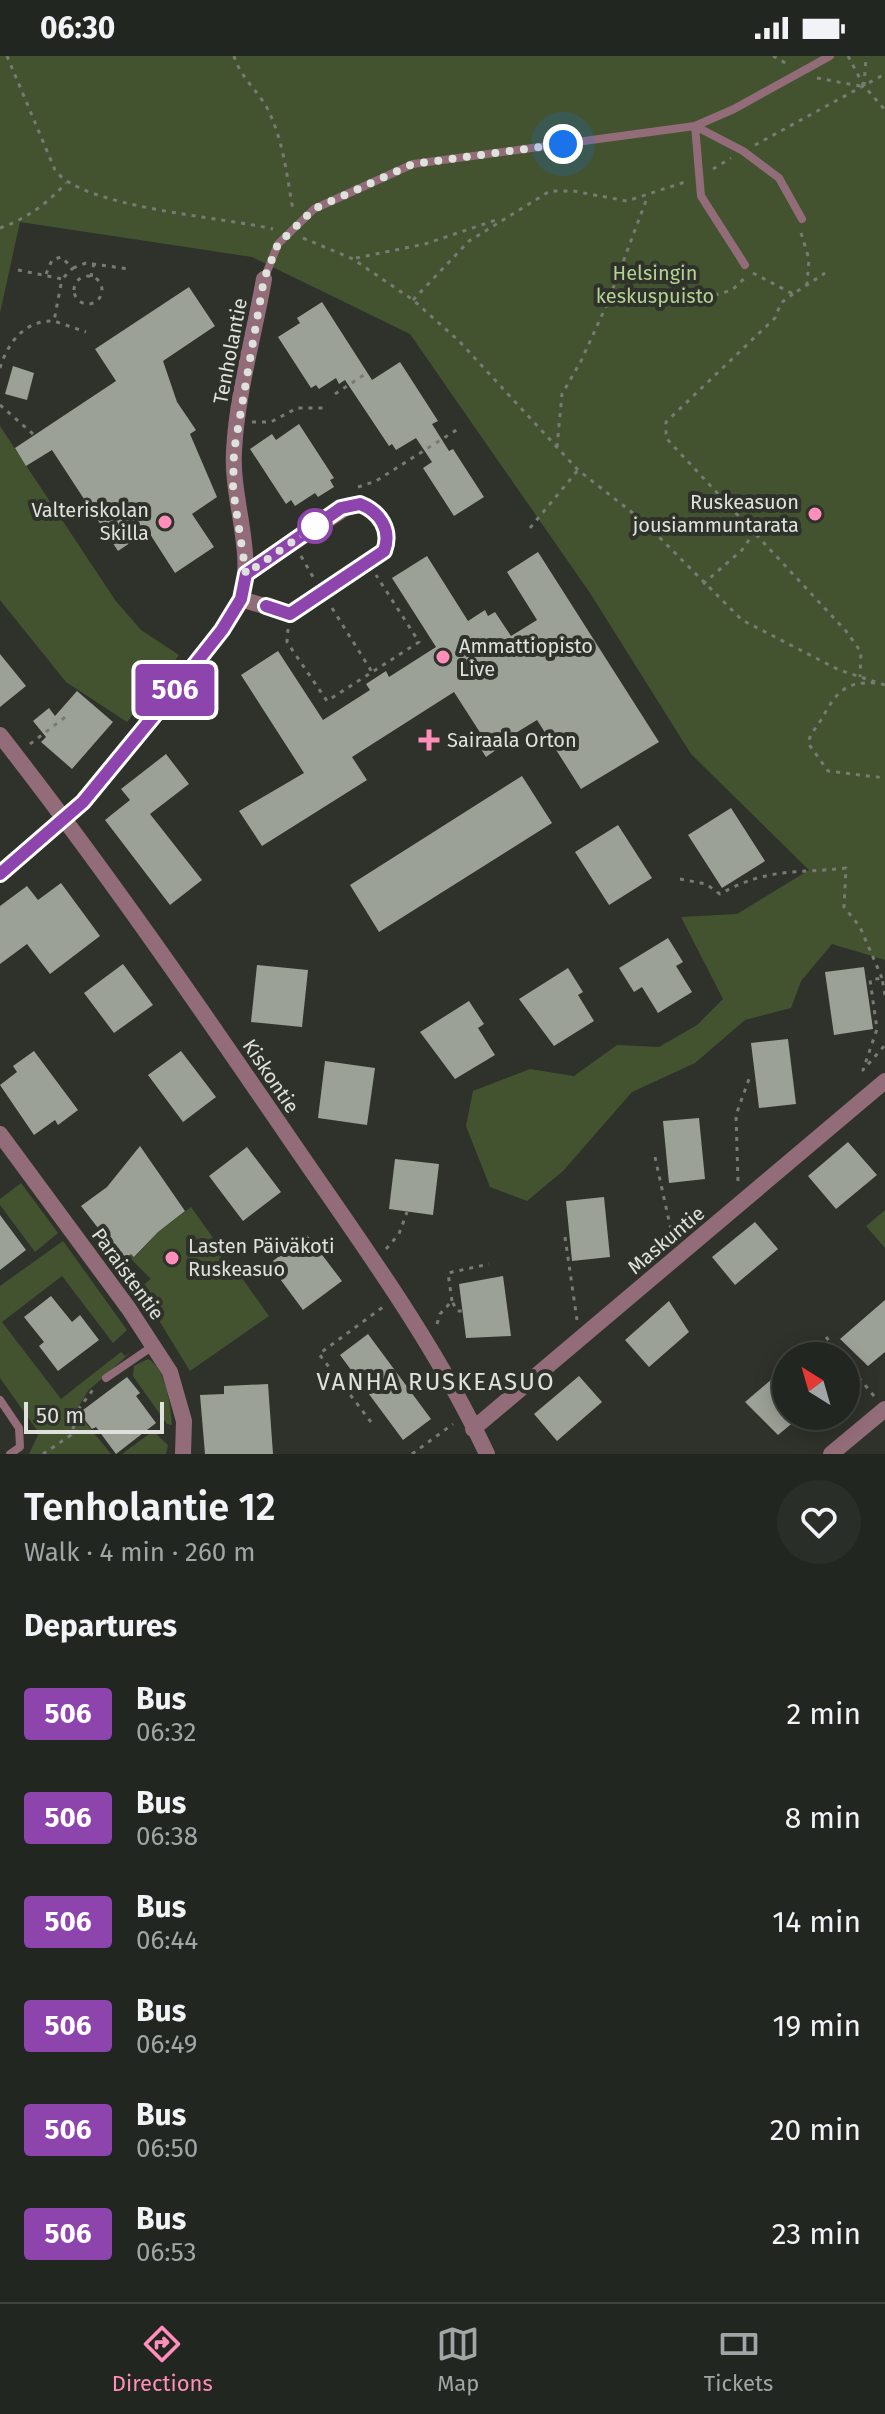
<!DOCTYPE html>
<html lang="en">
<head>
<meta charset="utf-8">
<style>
	:root { --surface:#222620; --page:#2a2e29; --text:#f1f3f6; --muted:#a2a5a5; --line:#3f433e; --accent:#ff8eba }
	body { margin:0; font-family:"Fira Sans",sans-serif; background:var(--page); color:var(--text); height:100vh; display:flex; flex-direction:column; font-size:30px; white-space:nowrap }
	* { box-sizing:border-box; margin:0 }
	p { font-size:26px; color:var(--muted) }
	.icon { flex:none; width:44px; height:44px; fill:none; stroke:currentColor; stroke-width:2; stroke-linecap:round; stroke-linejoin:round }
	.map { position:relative; height:1398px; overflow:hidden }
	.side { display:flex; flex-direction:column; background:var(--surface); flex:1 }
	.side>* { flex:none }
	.badge { padding:0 16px; border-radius:6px; font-size:28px; line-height:52px }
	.needle { width:52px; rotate:323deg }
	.buttons { position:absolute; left:772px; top:1286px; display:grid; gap:16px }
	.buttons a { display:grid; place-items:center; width:88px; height:88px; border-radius:50%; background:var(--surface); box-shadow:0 4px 20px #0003,0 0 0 2px var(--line); font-size:40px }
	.scale { position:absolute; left:24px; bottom:20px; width:140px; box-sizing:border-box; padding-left:8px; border:4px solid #dfe2dc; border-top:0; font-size:22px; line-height:28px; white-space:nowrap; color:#dfe2dc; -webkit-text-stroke:6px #2e322a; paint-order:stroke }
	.you { position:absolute; width:40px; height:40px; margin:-20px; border:6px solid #fff; border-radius:50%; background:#1a73e8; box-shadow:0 0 0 12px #1a73e833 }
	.map>.badge { position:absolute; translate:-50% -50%; box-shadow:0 0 0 4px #fff }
	h2 { padding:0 24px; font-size:30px; line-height:72px }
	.round { display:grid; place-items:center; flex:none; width:84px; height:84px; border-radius:42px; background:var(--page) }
	.head { display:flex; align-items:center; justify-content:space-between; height:136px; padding:0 24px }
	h1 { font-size:38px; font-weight:600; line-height:60px }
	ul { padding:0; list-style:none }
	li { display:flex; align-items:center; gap:24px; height:104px; padding:0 24px }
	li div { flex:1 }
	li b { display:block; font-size:30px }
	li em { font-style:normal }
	li .badge { min-width:88px; font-weight:700; text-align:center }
	.status { display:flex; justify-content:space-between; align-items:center; height:56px; padding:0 40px; background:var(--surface); direction:ltr }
	.status svg { height:22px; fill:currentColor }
	.tabs { display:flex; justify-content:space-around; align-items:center; height:112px; border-top:2px solid var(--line); background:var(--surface); font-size:22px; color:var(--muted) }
	.tabs a { display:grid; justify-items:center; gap:4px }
	.tabs .active { color:var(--accent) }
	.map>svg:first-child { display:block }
	.green { fill:#44532f }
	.building { fill:#9ca197 }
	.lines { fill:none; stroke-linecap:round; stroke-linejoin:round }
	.path { stroke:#777b73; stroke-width:3; stroke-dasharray:4 6; stroke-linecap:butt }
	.service { stroke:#936c79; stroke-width:8 }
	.minor { stroke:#936c79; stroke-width:16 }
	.tertiary { stroke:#936c79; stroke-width:16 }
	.line-casing { stroke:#fff; stroke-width:18 }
	.line { stroke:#8e44ad; stroke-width:12 }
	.walk { stroke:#dfe2dc; stroke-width:8; stroke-dasharray:0 14.4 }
	.poi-dot { fill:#ff8eba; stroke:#2e322a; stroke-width:3 }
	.stop-dot { fill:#fff; stroke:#8e44ad; stroke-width:4 }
	.labels { text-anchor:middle; stroke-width:8; stroke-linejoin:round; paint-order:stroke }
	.park-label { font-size:20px; fill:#b6d192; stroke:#2e322a }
	.street-label { font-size:20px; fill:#dfe2dc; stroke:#2e322a }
	.poi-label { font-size:20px; fill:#dfe2dc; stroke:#2e322a; text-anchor:start }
	.quarter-label { font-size:24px; letter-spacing:2px; fill:#dfe2dc; stroke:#2e322a }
</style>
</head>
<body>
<div class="status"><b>06:30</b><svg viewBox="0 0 49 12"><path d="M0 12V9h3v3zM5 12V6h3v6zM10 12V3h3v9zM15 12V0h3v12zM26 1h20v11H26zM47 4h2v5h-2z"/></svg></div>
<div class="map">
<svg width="885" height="1398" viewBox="0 0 885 1398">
	<rect width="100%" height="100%" fill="#2e322a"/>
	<!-- green -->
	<path class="green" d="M 0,0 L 885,0 L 885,904 L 832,888 L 801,925 L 791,952 L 745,964 L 695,1007 L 632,1036 L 563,1115 L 527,1145 L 490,1131 L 466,1070 L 473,1035 L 530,1013 L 574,1020 L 617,989 L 659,991 L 697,969 L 723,943 L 681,861 L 737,858 L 809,814 L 691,698 L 590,537 L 410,278 L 252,201 L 20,166 L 0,257 Z
		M 0,370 L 115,544 L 141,574 L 179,599 L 127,666 L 66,626 L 0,544 Z
		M 21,1127 L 58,1177 L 35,1196 L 0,1149 L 0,1143 Z
		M 191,1151 L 269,1260 L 190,1315 L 139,1232 L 151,1223 L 127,1199 L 129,1196 L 135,1201 L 158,1176 Z
		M 885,1154 L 885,1192 L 866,1170 Z
		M 63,1185 L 127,1274 L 113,1287 L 62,1220 L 2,1266 L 61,1343 L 121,1296 L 125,1300 L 131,1296 L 88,1335 L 76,1355 L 111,1398 L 29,1398 L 39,1377 L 0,1322 L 0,1230 Z
		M 148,1303 C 166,1312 171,1350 172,1369 L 167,1368 L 133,1320 L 134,1310 Z
		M 153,1375 L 168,1389 L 166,1398 L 122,1398 Z"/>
	<!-- building -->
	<path class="building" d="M 189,231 L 215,270 L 163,305 L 177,346 L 196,374 L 190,378 L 217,441 L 192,458 L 214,491 L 175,517 L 148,475 L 118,495 L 52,394 L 26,410 L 15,392 L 116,325 L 95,293 Z
		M 322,246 L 372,324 L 400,306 L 438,365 L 432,368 L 449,395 L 453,393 L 484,441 L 454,460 L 423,412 L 432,406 L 416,382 L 396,394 L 392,388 L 389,390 L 345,324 L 339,328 L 336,322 L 319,333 L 316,329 L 311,332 L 278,281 L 300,267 L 297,262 Z
		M 13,310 L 34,317 L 27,344 L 5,338 Z
		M 299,368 L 334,422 L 330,424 L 334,431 L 318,441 L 315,437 L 295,450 L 291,444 L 286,448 L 250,393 L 272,378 L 276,384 Z
		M 538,496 L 659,686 L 581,733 L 537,664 L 498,688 L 500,691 L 486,701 L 474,682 L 481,678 L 454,636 L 352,701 L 367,724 L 262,790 L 239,755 L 304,717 L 241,619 L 278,595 L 323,664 L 370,634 L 366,628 L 386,615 L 389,621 L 436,591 L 392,522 L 427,500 L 468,565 L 485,554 L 488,560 L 495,556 L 511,580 L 537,564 L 507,516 Z
		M 0,598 L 26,630 L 0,651 Z
		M 77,635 L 113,666 L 72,713 L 41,686 L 46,681 L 33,665 L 49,652 L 55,660 Z
		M 166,698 L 189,728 L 150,758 L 202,824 L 170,849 L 105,764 L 130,744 L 121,733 Z
		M 522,720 L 552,767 L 379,876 L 350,829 Z
		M 731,752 L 765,805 L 722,832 L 688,779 Z
		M 618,769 L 652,822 L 609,849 L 575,796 Z
		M 61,827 L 100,880 L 50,918 L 27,888 L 0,908 L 0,850 L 27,830 L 38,844 Z
		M 668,882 L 683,906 L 676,910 L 692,936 L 658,957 L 642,931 L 634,936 L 619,912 Z
		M 123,908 L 153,949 L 114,977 L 84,937 Z
		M 257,909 L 308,914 L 302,971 L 251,966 Z
		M 864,911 L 873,973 L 834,979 L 825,916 Z
		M 568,912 L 583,936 L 578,939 L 594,965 L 554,990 L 519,943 Z
		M 469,945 L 484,968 L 478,972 L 495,999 L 455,1023 L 420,976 Z
		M 788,983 L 796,1048 L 759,1052 L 751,987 Z
		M 34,995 L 78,1054 L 58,1069 L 55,1064 L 34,1079 L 0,1029 L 17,1016 L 13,1010 Z
		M 181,995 L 216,1041 L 183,1066 L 148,1019 Z
		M 325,1005 L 375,1012 L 367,1069 L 318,1062 Z
		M 699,1062 L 705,1123 L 669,1127 L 663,1065 Z
		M 848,1086 L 877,1119 L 836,1153 L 808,1120 Z
		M 140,1090 L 185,1155 L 158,1176 L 134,1201 L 131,1198 L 117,1209 L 94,1178 L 98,1172 L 81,1150 L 107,1131 Z
		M 247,1091 L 281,1136 L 243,1165 L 209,1120 Z
		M 395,1103 L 439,1108 L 433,1159 L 389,1153 Z
		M 604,1141 L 610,1201 L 572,1205 L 566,1145 Z
		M 0,1159 L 26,1194 L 0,1214 Z
		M 755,1166 L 778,1193 L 735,1229 L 712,1201 Z
		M 307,1179 L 342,1225 L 303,1254 L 269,1208 Z
		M 503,1220 L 511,1280 L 466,1282 L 459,1228 Z
		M 51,1240 L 72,1266 L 80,1259 L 99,1284 L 58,1315 L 39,1290 L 44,1286 L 24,1261 Z
		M 885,1244 L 885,1296 L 868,1310 L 840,1283 Z
		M 669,1245 L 689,1276 L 649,1311 L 625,1284 Z
		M 368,1278 L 431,1363 L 403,1384 L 340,1299 Z
		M 786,1311 L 786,1360 L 801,1360 L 778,1379 L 745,1346 Z
		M 579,1320 L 602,1346 L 557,1385 L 534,1358 Z
		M 127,1321 L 140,1337 L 136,1340 L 156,1367 L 116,1398 L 96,1371 L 92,1373 L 79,1357 Z
		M 268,1328 L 273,1398 L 205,1398 L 200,1339 L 224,1338 L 224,1330 Z"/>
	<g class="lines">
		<!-- path -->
		<path class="path" d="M 7,0 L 55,114 C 82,152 224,161 273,173
			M 234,0 C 240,22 261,37 270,58 C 284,89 287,121 293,154
			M 773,0 L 789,9
			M 848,0 L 864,30 L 885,54
			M 817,22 L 860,30
			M 864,30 L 866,0
			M 755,89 L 885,18
			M 713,113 L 731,102
			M 0,172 C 26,163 48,147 66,127
			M 801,177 L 809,203 L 807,228
			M 303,182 L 353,203 L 413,244 L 459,285 L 578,414 L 643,465 L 742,564 L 839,614 L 885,629
			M 356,202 L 425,188 L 499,163
			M 73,212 L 86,207 L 129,213
			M 18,214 L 62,223 L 54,265 L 86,276
			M 753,217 L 793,238 L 825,217
			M 46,218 L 52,204 L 61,201 L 73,212 L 63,222
			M74 234a14 14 0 1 1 28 0a14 14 0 1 1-28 0Z
			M 91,221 L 94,207
			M 793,238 L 781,247 L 775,262 L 666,366 L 666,382 L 846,575 L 861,596 L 860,621
			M 705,242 L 732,234 L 746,221
			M 413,244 L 469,185 L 550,135 L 573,135 L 627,145 L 685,126
			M 0,312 C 8,286 25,264 54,265
			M 335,338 L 367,317
			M 0,349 L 33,378
			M 252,366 L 271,366 L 297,352 L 325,352
			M 557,391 L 562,338 L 581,305 L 608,246 L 647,142
			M 358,431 L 376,425 L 458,373
			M 530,472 L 578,414
			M 301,500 L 313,521
			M 703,528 L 742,494 L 754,477
			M 332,552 L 372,616
			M 288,573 L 287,586 L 327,645 L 419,586 L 376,519
			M 875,627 C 843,625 835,639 821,664 C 816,672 810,678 808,687 L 828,715 L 885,722
			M 30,688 L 68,659
			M 680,823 L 706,828 L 720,838 C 768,811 795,818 846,812 L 844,851 L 860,871 L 882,922
			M 885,939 L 882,922 L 870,924 L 877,973 L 863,1014 L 885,989
			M 655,1101 L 673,1183
			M 738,1125 L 736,1059 L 749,1023
			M 565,1181 L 577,1264
			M 386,1193 L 399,1178 L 407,1156
			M 452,1245 L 448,1217 L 489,1208
			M 437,1268 L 440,1258 L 452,1245 L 457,1255 L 463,1255
			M 826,1281 L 841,1300
			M 846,1306 L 874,1340
			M 371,1366 L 319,1298 L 383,1251
			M 43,1398 L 71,1379 L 80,1351 L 95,1331
			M 412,1398 L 453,1368"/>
		<!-- service -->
		<path class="service" d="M 695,70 L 701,140 L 745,209
			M 695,70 L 743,95 L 779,122 L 802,163
			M 264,223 L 278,188 L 314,153 L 413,108 L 695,70 L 734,53 L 830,0
			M 106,1322 L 153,1290
			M 0,1344 L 19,1372 L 20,1391 L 10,1398"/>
		<!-- minor -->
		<path class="minor" d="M 246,518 L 350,449 C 376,446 393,472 384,495 L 290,558 L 241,543 C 255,496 231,443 234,395 C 237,337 254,280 264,223
			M 0,679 C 104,812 199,950 294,1089 C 362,1188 436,1289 487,1398
			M 0,1078 L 129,1253 L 170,1316 L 184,1365 L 183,1398
			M 473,1373 L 885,1025
			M 831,1398 L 885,1353"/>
		<!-- tertiary -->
		<path class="tertiary" d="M 0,818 L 83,746 L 222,574 L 241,543"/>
	</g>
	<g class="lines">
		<!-- line casing -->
		<g class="line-casing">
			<path id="line" d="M 0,818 L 83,746 L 162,650 L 222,574 L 241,543 L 246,518 L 341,452 L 360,448 C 380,456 392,474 384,495 L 290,558 L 266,550"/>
		</g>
		<!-- line -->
		<use href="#line" class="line"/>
		<!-- walk -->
		<path class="walk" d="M 315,470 L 246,518 L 233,433 L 234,395 L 264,223 L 278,188 L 314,153 L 413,108 L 563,88"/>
	</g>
	<!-- markers -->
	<g class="poi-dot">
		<circle cx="815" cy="458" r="8"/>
		<circle cx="165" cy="466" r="8"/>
		<circle cx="443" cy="601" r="8"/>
		<path d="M425 672h8v8h8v8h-8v8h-8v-8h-8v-8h8z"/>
		<circle cx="172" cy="1202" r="8"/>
	</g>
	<circle class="stop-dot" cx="315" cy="470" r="16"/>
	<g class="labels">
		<!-- park labels -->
		<g class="park-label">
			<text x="655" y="224">Helsingin<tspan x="655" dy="23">keskuspuisto</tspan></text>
		</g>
		<!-- street labels -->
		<g class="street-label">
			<text transform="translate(230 295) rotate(-79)" y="7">Tenholantie</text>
			<text transform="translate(271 1020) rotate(56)" y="7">Kiskontie</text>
			<text transform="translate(666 1184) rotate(-40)" y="7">Maskuntie</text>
			<text transform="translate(128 1218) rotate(54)" y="7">Paraistentie</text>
		</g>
		<!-- poi labels -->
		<g class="poi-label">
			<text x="799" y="453" text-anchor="end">Ruskeasuon<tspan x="799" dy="23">jousiammuntarata</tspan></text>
			<text x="149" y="461" text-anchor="end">Valteriskolan<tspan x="149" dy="23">Skilla</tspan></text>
			<text x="459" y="597">Ammattiopisto<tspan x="459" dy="23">Live</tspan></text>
			<text x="447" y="691">Sairaala Orton</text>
			<text x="188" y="1197">Lasten Päiväkoti<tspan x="188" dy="23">Ruskeasuo</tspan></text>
		</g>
		<!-- quarter labels -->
		<g class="quarter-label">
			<text x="436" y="1334">VANHA RUSKEASUO</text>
		</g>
	</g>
</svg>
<div class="buttons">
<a><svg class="needle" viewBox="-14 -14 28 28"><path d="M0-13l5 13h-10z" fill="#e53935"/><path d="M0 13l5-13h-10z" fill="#a2a5a5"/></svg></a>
</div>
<div class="scale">50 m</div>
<div class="you" style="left:563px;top:88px"></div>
<b class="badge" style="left:175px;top:634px;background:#8e44ad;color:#fff">506</b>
</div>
<section class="side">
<div class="head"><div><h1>Tenholantie 12</h1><p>Walk · 4 min · 260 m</p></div><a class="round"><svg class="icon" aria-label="heart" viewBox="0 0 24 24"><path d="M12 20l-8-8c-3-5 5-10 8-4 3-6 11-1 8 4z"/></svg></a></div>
<h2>Departures</h2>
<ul>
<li><span class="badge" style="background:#8e44ad;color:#fff">506</span><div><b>Bus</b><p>06:32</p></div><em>2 min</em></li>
<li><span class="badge" style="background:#8e44ad;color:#fff">506</span><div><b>Bus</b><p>06:38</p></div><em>8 min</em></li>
<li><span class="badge" style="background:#8e44ad;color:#fff">506</span><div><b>Bus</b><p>06:44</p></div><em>14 min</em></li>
<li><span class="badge" style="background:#8e44ad;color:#fff">506</span><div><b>Bus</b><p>06:49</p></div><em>19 min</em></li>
<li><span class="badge" style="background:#8e44ad;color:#fff">506</span><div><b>Bus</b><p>06:50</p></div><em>20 min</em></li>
<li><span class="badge" style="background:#8e44ad;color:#fff">506</span><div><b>Bus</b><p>06:53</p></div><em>23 min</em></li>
</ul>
</section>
<nav class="tabs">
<a class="active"><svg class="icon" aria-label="directions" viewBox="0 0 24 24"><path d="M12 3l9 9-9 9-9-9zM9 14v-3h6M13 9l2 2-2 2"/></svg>Directions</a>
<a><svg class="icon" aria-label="map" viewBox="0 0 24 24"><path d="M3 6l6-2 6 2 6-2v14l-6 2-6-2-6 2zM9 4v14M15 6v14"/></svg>Map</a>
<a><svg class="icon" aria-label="tickets" viewBox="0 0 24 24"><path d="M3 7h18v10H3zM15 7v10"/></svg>Tickets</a>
</nav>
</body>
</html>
